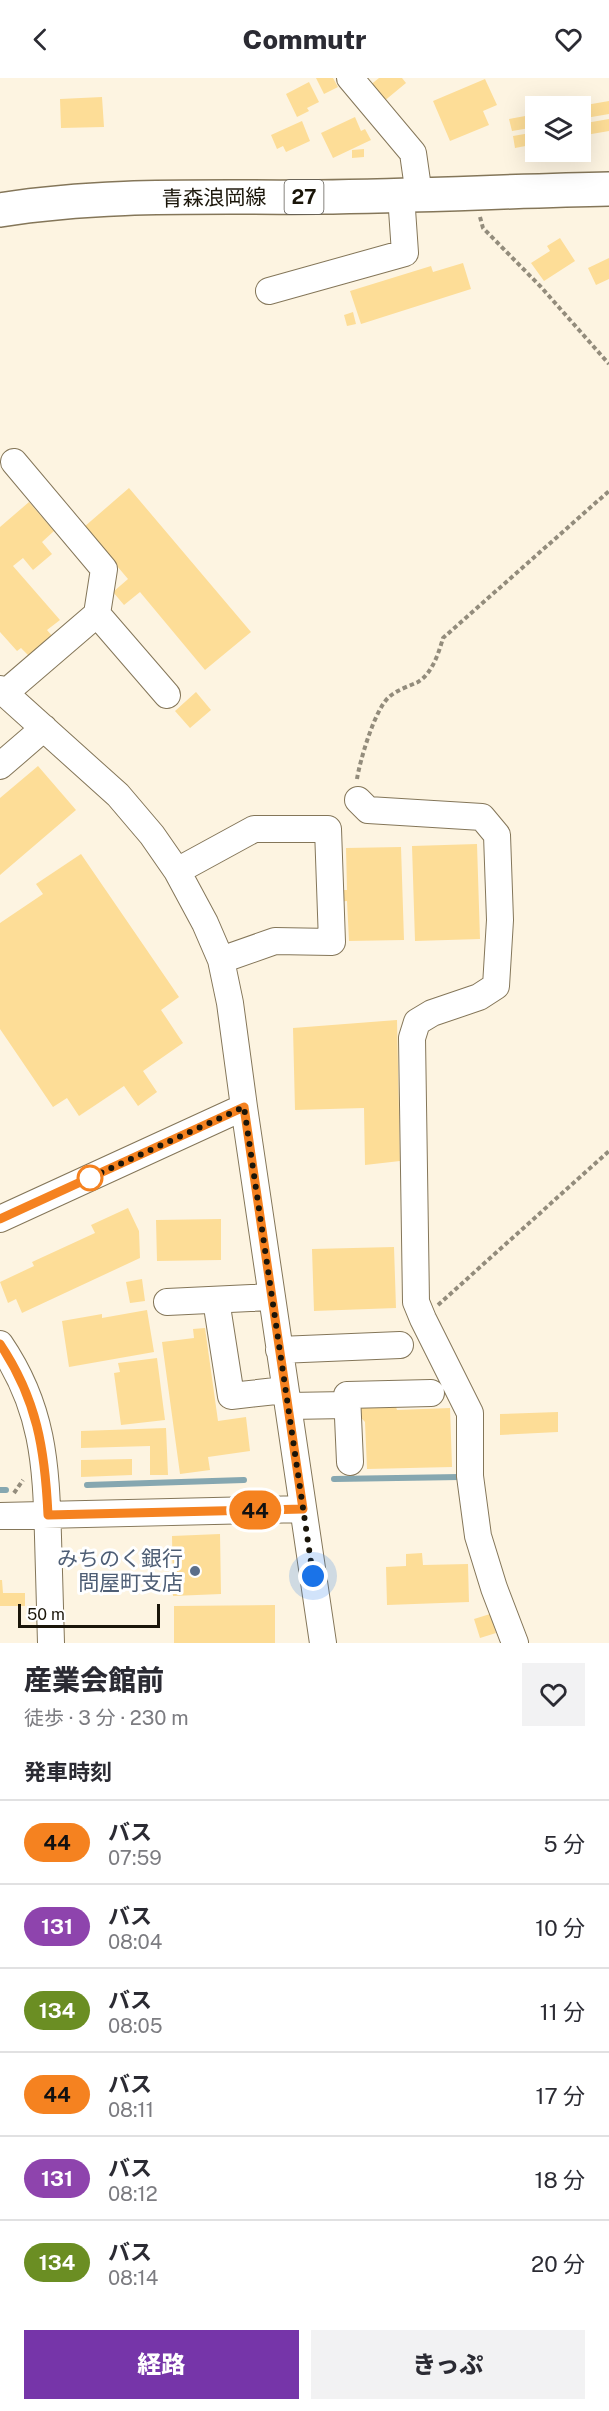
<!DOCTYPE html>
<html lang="ja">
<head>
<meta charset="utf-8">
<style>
	:root { --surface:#fff; --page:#f2f2f3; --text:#2b2b33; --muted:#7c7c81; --line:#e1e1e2; --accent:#7635a9 }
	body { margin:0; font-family:"Public Sans","Noto Sans JP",sans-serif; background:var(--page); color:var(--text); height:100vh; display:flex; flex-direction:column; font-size:22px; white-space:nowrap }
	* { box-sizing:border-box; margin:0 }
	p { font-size:20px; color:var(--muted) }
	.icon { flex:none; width:33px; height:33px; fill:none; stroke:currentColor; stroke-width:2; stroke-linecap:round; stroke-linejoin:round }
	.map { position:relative; height:1565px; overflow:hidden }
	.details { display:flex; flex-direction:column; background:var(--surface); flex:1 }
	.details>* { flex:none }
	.badge { padding:0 12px; border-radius:20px; font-size:21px; line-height:39px }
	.controls { position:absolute; left:525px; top:18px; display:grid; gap:12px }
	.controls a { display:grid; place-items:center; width:66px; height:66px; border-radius:0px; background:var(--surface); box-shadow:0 6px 24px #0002; font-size:30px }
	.scale { position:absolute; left:18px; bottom:15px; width:142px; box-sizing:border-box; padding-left:6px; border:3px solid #1a1509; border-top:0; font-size:16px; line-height:21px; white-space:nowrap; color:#1a1509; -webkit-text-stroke:4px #fff; paint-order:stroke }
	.you { position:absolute; width:30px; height:30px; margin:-15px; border:4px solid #fff; border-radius:50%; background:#1a73e8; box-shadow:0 0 0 9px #1a73e833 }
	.map>.badge { position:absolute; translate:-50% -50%; box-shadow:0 0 0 3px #fff }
	h2 { padding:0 24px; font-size:22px; line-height:54px }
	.round { display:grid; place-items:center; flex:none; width:63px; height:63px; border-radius:0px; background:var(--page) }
	.summary { display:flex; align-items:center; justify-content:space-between; height:102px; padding:0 24px }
	h1 { font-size:28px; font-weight:800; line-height:45px }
	.action { display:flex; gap:12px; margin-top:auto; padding:12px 24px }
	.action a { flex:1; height:69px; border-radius:0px; background:var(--accent); color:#fff; font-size:24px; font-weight:800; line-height:69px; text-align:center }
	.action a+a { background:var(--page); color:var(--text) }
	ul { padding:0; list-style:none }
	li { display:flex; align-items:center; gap:18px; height:84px; padding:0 24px; border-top:2px solid var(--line) }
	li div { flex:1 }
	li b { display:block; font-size:22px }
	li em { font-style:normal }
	li .badge { min-width:66px; font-weight:700; text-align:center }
	header { display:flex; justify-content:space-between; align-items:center; height:78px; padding:0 24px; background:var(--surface); font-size:27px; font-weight:800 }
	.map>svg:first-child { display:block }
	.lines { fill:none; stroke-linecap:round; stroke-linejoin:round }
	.stream { stroke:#86a7b0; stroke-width:6 }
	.building { fill:#fddd97 }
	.minor-casing { stroke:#847659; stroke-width:28 }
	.major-casing { stroke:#847659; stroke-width:36 }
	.path { stroke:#938c7c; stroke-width:4; stroke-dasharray:4.5 3; stroke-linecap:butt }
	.minor { stroke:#fff; stroke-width:26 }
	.major { stroke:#fff; stroke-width:33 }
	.line-casing { stroke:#fff; stroke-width:14 }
	.line { stroke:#f58220; stroke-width:9 }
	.walk { stroke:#1a1509; stroke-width:6; stroke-dasharray:0 10.8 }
	.stop-dot { fill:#fff; stroke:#f58220; stroke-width:3 }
	.service-dot { fill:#5c6f8a; stroke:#fff; stroke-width:2 }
	.labels { text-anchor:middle; stroke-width:6; stroke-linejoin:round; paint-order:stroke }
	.shield { fill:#fff; stroke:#5f5b53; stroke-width:1.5 }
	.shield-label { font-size:20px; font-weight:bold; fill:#1a1509 }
	.street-label { font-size:21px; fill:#1a1509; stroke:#fff }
	.service-label { font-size:21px; fill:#4e5e75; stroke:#fff; text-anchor:end }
</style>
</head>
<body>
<header><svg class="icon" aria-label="back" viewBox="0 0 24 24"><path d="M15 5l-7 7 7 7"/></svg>Commutr<svg class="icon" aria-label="heart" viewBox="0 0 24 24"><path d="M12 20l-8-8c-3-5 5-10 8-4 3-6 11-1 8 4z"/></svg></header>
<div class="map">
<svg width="609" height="1565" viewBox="0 0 609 1565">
	<rect width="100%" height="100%" fill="#fdf4e1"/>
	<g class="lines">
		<!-- stream -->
		<path class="stream" d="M 334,1401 L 460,1399
			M 87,1407 L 244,1402
			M 0,1412 L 6,1412"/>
	</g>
	<!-- building -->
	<path class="building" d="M 316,0 L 333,0 L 338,9 L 324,16 Z
		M 379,0 L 402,0 L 406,5 L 383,24 L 369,8 Z
		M 485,1 L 497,27 L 483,33 L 489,47 L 450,63 L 433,23 Z
		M 309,4 L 319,24 L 307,30 L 309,33 L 297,39 L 286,16 Z
		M 102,19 L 104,49 L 61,50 L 60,21 Z
		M 609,23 L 609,36 L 580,41 L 580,28 Z
		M 536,36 L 536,49 L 512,53 L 509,41 Z
		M 355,39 L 361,53 L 365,51 L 371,62 L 333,80 L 321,55 Z
		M 609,41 L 609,53 L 580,58 L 580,46 Z
		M 302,43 L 310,63 L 286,74 L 283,68 L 277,71 L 271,57 Z
		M 536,54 L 536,66 L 515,70 L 513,58 Z
		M 364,71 L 364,79 L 352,80 L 352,72 Z
		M 560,160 L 575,183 L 544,203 L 531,185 L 550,173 L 547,168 Z
		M 609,180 L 609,201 L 596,207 L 588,190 Z
		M 463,185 L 471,211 L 361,246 L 350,213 L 431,188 L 433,194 Z
		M 353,234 L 356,246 L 347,248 L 344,237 Z
		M 129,410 L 251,554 L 205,592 L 140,514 L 124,527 L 113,514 L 128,501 L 84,449 Z
		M 29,424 L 54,453 L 42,464 L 52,476 L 33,492 L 23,480 L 13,488 L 60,542 L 47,552 L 53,559 L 30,579 L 21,570 L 17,573 L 0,554 L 0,449 Z
		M 196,614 L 211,632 L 190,650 L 175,633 Z
		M 38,688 L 76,732 L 0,797 L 0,720 Z
		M 477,766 L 480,861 L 415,863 L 412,768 Z
		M 401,769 L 404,862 L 349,863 L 347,823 L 337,824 L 337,812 L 347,812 L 346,770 Z
		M 81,776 L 179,919 L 161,932 L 183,965 L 143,993 L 157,1014 L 138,1028 L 124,1008 L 79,1038 L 67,1020 L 53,1029 L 0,951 L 0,845 L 43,816 L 36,806 Z
		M 397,942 L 400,1083 L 365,1087 L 364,1030 L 295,1032 L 293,950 Z
		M 128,1130 L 139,1153 L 140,1180 L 22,1235 L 16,1221 L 8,1225 L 0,1204 L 34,1188 L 32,1184 L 95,1155 L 91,1147 Z
		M 221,1141 L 221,1182 L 157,1183 L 156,1142 Z
		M 394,1169 L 396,1230 L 314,1233 L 312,1171 Z
		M 142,1201 L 145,1223 L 130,1225 L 126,1204 Z
		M 147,1232 L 154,1274 L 69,1289 L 62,1243 L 102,1236 L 102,1240 Z
		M 205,1250 L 218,1343 L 246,1339 L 250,1373 L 208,1379 L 210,1392 L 180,1396 L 162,1264 L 194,1260 L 193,1251 Z
		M 157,1280 L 165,1342 L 121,1347 L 114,1295 L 120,1294 L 118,1285 Z
		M 367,1323 L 396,1329 L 397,1332 L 450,1330 L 452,1389 L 367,1391 L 365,1344 L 356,1334 Z
		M 558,1334 L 558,1354 L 500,1357 L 500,1336 Z
		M 166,1350 L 168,1397 L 150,1397 L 150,1368 L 81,1370 L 81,1353 Z
		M 132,1381 L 132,1397 L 81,1399 L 81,1382 Z
		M 220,1456 L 221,1516 L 173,1518 L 172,1458 Z
		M 422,1475 L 423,1487 L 468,1486 L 469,1524 L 387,1527 L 386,1489 L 406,1488 L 406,1476 Z
		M 0,1502 L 2,1502 L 3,1515 L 25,1515 L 25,1528 L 0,1528 Z
		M 275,1527 L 275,1565 L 174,1565 L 174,1528 Z
		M 490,1536 L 496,1555 L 480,1560 L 474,1541 Z"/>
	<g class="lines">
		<!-- minor casing -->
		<g class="minor-casing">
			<path id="minor" d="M 350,0 L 413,75 L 419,117
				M 269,213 L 405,175 L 401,117
				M 97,536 L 167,617
				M 0,611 L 118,717 L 152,757 L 177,793 L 205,845 L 221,882 L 230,925 L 244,1029 L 323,1565
				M 5,615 L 97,536 L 104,491 L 14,384
				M 0,688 L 44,650
				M 358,722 L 368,732 L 482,739 L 497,757 L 500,842 L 496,908 L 479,919 L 432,935 L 417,944 L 412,960 L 416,1224 L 423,1241 L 470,1335 L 470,1398 L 478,1458 L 494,1510 L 515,1565
				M 177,793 L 254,751 L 328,751 L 332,864 L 275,863 L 221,882
				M 0,1141 L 244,1029
				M 216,1222 L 231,1318 L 285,1312
				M 167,1224 L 272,1219
				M 0,1266 C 43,1329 46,1385 48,1459 C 49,1494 50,1530 51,1565
				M 279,1272 L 400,1267
				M 288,1328 L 347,1327
				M 350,1384 L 347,1317 L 431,1315
				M 0,1438 L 303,1431"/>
		</g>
		<!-- major casing -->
		<g class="major-casing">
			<path id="major" d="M 0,132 C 104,115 213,120 318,119 C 415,118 512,113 609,111"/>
		</g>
		<!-- path -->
		<path class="path" d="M 480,139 L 483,150 L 541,209 L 609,286
			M 357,701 C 360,682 375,631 389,619 C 397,612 409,608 418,604 C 432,596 439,574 443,560 L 609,413
			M 438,1227 L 609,1073
			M 14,1415 L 23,1402"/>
		<!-- minor -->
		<use href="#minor" class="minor"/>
		<!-- major -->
		<use href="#major" class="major"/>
	</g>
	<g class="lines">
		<!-- line casing -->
		<g class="line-casing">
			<path id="line" d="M 0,1141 L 244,1029 L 303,1431 L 48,1437 C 45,1372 37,1321 0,1266"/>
		</g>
		<!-- line -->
		<use href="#line" class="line"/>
		<!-- walk -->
		<path class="walk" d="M 90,1100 L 81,1104 L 244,1029 L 313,1498"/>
	</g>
	<!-- markers -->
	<circle class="stop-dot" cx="90" cy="1100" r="12"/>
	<circle class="service-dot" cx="195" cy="1493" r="6"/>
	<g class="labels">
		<!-- shield labels -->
		<rect class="shield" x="284.5" y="102" width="39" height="34" rx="4.5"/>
		<g class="shield-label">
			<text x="304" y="126">27</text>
		</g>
		<!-- street labels -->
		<g class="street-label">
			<text transform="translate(214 120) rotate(-1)" y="7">青森浪岡線</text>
		</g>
		<!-- service labels -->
		<g class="service-label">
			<text x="183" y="1488">みちのく銀行<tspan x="183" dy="24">問屋町支店</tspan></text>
		</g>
	</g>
</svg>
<div class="controls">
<a><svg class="icon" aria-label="layers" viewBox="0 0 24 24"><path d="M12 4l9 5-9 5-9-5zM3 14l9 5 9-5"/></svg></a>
</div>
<div class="scale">50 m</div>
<div class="you" style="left:313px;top:1498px"></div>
<b class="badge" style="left:255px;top:1432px;background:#f58220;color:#111">44</b>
</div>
<section class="details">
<div class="summary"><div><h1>産業会館前</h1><p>徒歩 · 3 分 · 230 m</p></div><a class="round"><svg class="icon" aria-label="heart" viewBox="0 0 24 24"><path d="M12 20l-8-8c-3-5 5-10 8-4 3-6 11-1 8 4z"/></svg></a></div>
<h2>発車時刻</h2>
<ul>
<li><span class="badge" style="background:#f58220;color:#111">44</span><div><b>バス</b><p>07:59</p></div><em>5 分</em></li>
<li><span class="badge" style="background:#8e44ad;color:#fff">131</span><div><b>バス</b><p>08:04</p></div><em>10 分</em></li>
<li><span class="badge" style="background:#6b8e23;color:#fff">134</span><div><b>バス</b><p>08:05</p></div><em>11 分</em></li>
<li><span class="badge" style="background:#f58220;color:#111">44</span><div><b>バス</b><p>08:11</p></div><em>17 分</em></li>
<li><span class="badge" style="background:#8e44ad;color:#fff">131</span><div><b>バス</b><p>08:12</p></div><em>18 分</em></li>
<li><span class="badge" style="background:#6b8e23;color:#fff">134</span><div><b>バス</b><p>08:14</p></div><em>20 分</em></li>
</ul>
<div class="action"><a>経路</a><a>きっぷ</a></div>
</section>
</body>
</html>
